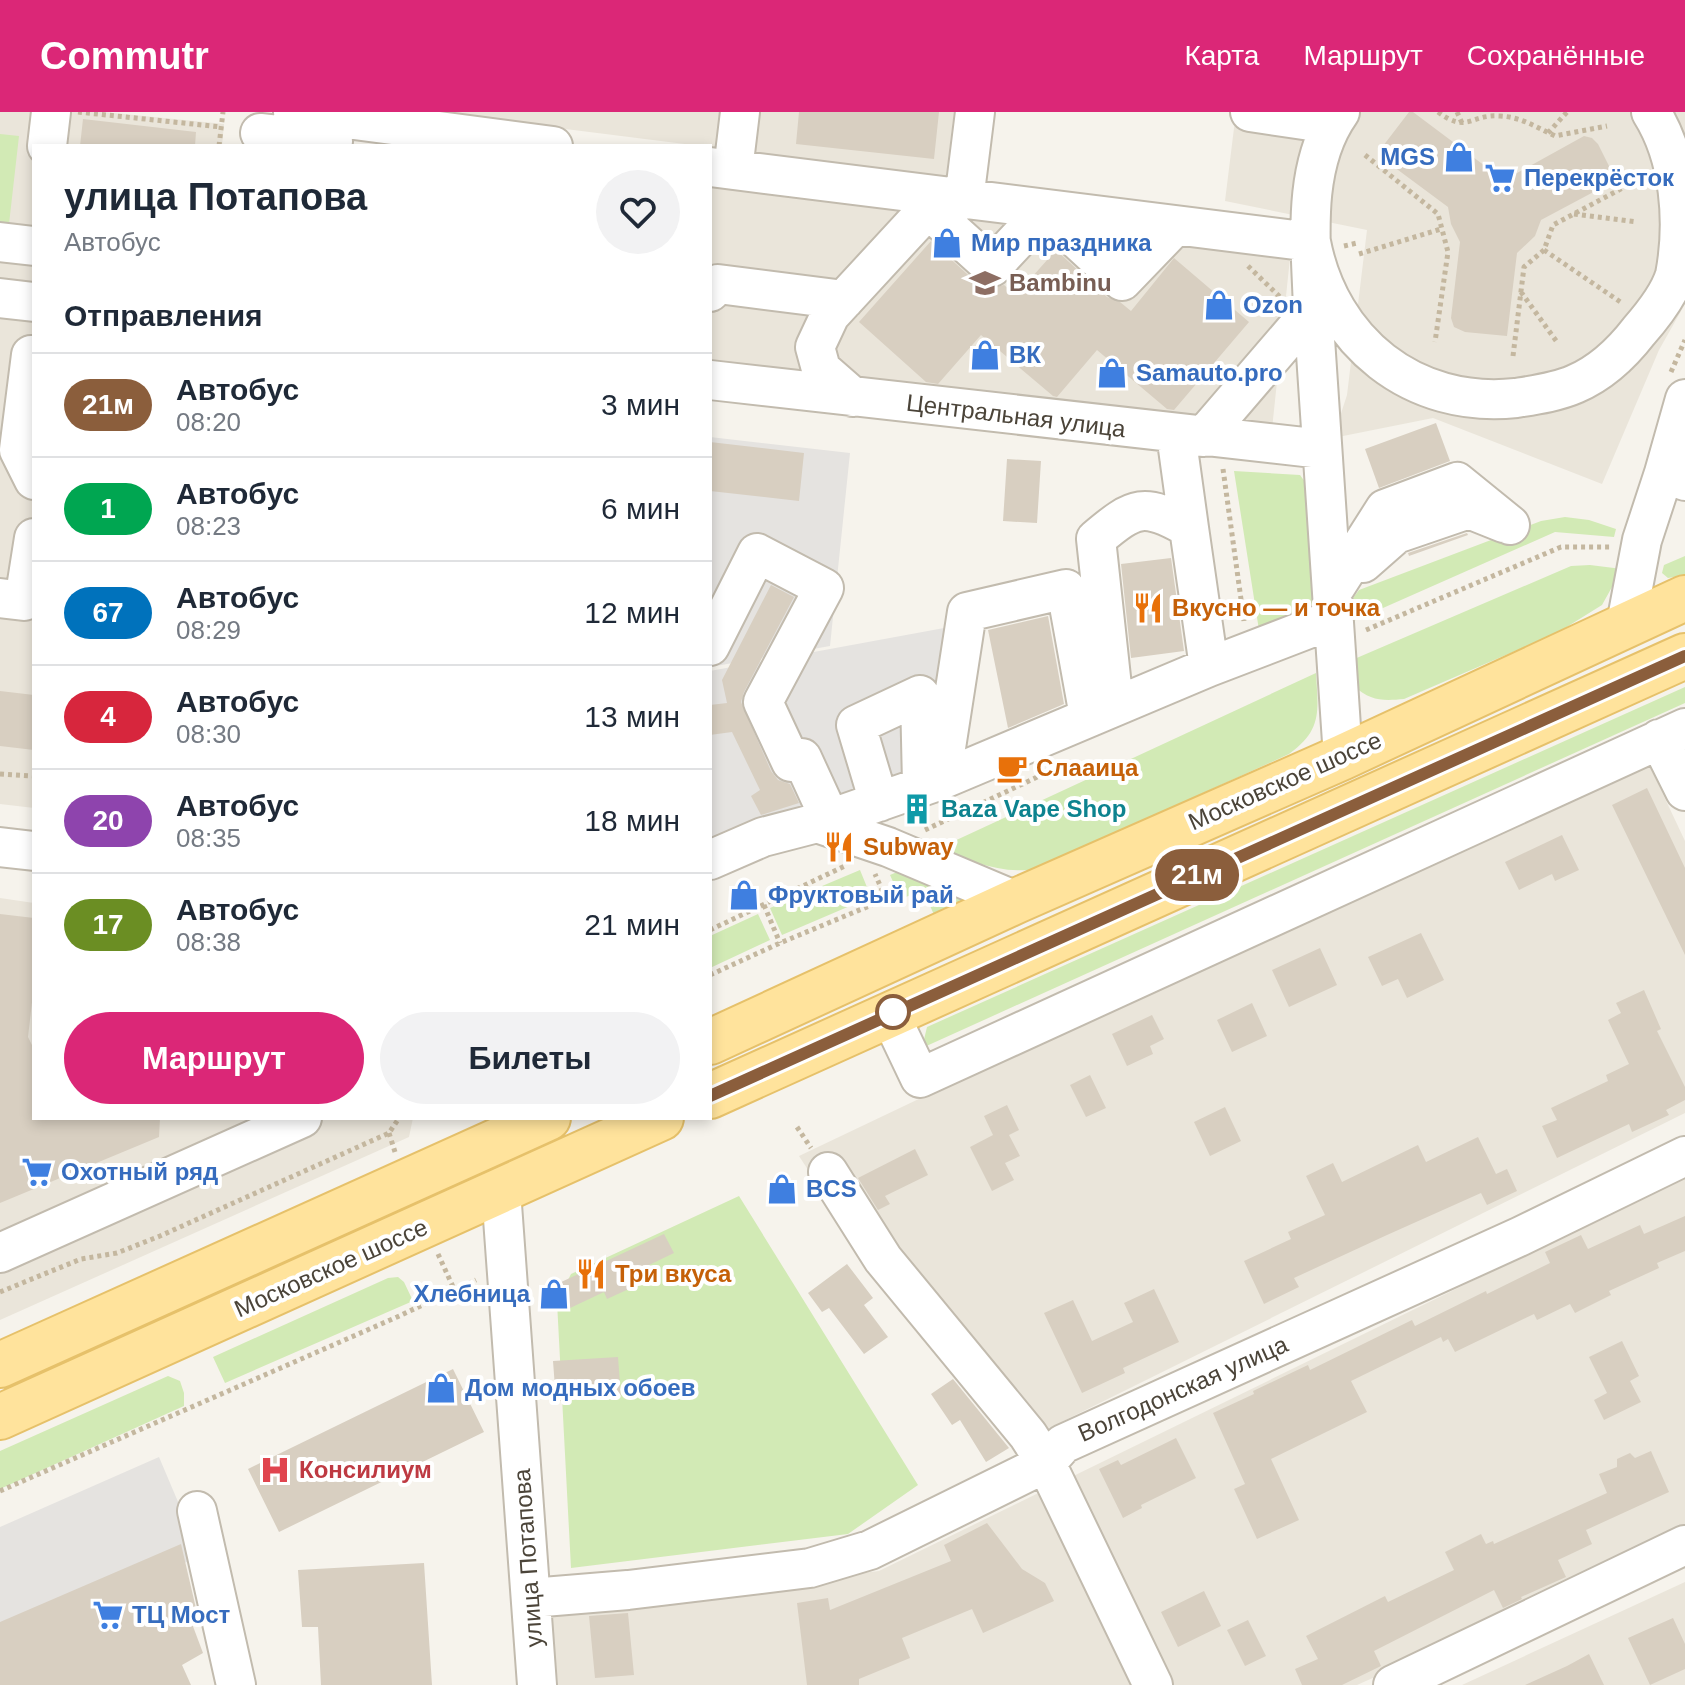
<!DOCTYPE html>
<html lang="ru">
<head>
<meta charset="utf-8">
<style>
	:root { --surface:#fff; --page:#f2f2f3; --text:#1f2937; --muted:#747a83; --line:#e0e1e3; --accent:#db2777 }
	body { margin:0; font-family:Helvetica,sans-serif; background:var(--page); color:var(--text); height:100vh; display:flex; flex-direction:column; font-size:30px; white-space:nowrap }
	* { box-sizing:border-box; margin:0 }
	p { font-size:26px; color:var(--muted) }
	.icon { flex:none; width:44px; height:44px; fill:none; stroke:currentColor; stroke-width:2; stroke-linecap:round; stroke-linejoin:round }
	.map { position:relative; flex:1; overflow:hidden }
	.sheet { position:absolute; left:32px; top:32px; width:680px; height:976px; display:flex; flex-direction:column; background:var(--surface); border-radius:0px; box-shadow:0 4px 12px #0003 }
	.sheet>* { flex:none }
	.badge { padding:0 16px; border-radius:26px; font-size:28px; line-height:52px }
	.map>.badge { position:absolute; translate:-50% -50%; box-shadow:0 0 0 4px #fff }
	h2 { padding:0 32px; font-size:30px; line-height:72px }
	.round { display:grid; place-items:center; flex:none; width:84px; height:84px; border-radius:42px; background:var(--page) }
	.summary { display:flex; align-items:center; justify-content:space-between; height:136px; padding:0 32px }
	h1 { font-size:38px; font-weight:600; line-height:60px }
	.button { display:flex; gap:16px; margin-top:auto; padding:16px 32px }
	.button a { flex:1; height:92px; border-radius:48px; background:var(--accent); color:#fff; font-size:32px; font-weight:600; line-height:92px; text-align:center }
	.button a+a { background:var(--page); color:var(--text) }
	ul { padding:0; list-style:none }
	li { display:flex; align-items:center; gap:24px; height:104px; padding:0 32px; border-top:2px solid var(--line) }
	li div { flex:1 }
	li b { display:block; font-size:30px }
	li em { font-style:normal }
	li .badge { min-width:88px; font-weight:700; text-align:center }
	header { display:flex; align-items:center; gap:48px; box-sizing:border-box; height:112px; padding:0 40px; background:var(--accent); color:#fff }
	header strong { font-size:38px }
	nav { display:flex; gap:44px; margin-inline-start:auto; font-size:28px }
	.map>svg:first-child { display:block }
	.residential { fill:#eae5da }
	.green { fill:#d2eab5 }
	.parking { fill:#e5e3e0 }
	.building { fill:#d8cfc1 }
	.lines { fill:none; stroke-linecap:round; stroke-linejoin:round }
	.minor-casing { stroke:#c2bbae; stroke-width:42 }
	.major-casing { stroke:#e6c16a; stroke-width:48 }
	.path { stroke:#c4b79f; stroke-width:5; stroke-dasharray:4 4; stroke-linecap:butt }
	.minor { stroke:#fff; stroke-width:38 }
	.major { stroke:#ffe39c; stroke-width:44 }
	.line-casing { stroke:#fff; stroke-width:18 }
	.line { stroke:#8b5e3c; stroke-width:12 }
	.stop-dot { fill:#fff; stroke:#8b5e3c; stroke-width:4 }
	.labels { text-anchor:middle; stroke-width:8; stroke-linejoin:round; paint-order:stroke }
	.shop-label { font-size:24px; font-weight:bold; fill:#366cbe; stroke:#fff; text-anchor:start }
	.education-label { font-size:24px; font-weight:bold; fill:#785e54; stroke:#fff; text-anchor:start }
	.street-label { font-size:24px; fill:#4b4439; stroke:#fff }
	.food-label { font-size:24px; font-weight:bold; fill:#c56008; stroke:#fff; text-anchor:start }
	.culture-label { font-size:24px; font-weight:bold; fill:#0d838f; stroke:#fff; text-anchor:start }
	.health-label { font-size:24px; font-weight:bold; fill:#be3a42; stroke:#fff; text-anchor:start }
</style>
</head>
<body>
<header>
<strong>Commutr</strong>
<nav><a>Карта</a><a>Маршрут</a><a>Сохранённые</a></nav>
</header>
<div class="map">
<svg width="1685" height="1573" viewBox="0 0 1685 1573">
	<rect width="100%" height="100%" fill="#f6f3ec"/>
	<!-- residential -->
	<path class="residential" d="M 0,0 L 104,0 L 224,12 L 222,34 L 34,34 L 34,696 L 0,692 Z
		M 430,0 L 954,0 L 946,65 Z
		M 1236,0 L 1685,0 L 1685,192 L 1659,238 L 1602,372 L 1433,306 L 1333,326 L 1347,283 L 1367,118 L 1225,89 Z
		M 710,70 L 1290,146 L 1272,317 L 710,254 Z
		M 1644,642 L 1685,729 L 1685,1001 L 1023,1329 L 853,1127 L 799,1044 Z
		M 0,786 L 34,791 L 34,1006 L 413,1006 L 409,1025 L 0,1208 Z
		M 1685,1065 L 1685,1427 L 1357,1573 L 558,1573 L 551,1498 L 879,1459 Z
		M 1685,1470 L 1685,1573 L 1462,1573 Z"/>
	<!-- green -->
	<path class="green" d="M 0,22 L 19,24 L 9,112 L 0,111 Z
		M 1234,359 L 1300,363 L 1319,389 L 1324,476 L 1313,492 L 1259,518 Z
		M 1565,405 L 1589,408 L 1616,417 L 1614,425 L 1555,420 L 1340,515 L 1340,503 L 1359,478 L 1541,409 Z
		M 1685,444 L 1685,463 L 1668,466 L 1662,461 L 1664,453 Z
		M 1590,453 L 1622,457 L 1602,493 L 1557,521 L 1404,587 C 1383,589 1370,589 1354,574 L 1352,548 L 1571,454 Z
		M 1316,561 C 1318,598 1323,618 1289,642 L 1036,757 C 1001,763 970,748 937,737 Z
		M 1685,575 L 1685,591 L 922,936 L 927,915 Z
		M 904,757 L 968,785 L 966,792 L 935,805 L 923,778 L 901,787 L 890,763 Z
		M 860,758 L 871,785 L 782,823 L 770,796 Z
		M 758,802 L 770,828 L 710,856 L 710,824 Z
		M 739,1084 L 918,1373 L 848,1422 L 571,1456 L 557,1190 L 571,1162 Z
		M 398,1165 L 404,1170 L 413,1189 L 225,1271 L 213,1245 L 388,1166 Z
		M 168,1264 L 180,1269 L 184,1281 L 184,1294 L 0,1377 L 0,1339 Z"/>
	<!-- parking -->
	<path class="parking" d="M 710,325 L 850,341 L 830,534 L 710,555 Z
		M 955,514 L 941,656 L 710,740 L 710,559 Z
		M 159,1345 L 201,1444 L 0,1529 L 0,1415 Z"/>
	<!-- building -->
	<path class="building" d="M 799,0 L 939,0 L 934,47 L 796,32 Z
		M 1409,0 L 1413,0 L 1485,54 L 1505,56 L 1517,61 L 1584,24 L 1592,26 L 1598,32 L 1616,68 L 1541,108 L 1535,124 L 1517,141 L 1507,224 L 1465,220 L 1454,215 L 1451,206 L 1460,130 L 1451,112 L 1448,95 L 1390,52 L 1384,43 L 1383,34 Z
		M 83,7 L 196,20 L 195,34 L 80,34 Z
		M 931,129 L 978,172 L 988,177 L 1004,173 L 1016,183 L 1056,138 L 1107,185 L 1120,190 L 1131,199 L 1174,146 L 1249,210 L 1174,298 L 1167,297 L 1097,238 L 1057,285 L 1053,284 L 981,223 L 938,272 L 926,270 L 859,210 Z
		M 1436,311 L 1450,349 L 1379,376 L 1365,337 Z
		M 710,330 L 804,341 L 799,389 L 710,379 Z
		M 1007,347 L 1041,349 L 1037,411 L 1003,409 Z
		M 1467,421 L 1468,423 L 1409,444 L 1408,441 Z
		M 1171,446 L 1184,539 L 1131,546 L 1121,452 Z
		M 771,473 L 794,485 L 744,580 L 741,590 L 771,659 L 778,668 L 790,672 L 799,691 L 761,703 L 751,684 L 760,678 L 732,620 L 710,623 L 710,593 L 727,591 L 722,568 Z
		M 1048,504 L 1064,592 L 1008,616 L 988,518 Z
		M 0,579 L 34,583 L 34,638 L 0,634 Z
		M 1647,676 L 1685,756 L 1685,843 L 1612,693 Z
		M 1562,723 L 1579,758 L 1555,769 L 1552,762 L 1519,778 L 1505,750 Z
		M 0,802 L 34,806 L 34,873 L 28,925 L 34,937 L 34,1006 L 160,1006 L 159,1025 L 0,1091 Z
		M 1421,821 L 1444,868 L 1407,886 L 1398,867 L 1382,874 L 1368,845 Z
		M 1320,836 L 1337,873 L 1289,895 L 1272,858 Z
		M 1644,878 L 1661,917 L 1657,919 L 1685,975 L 1685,988 L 1666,998 L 1669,1003 L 1632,1020 L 1629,1012 L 1557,1046 L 1542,1014 L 1557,1008 L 1551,996 L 1608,969 L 1606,963 L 1629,952 L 1608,908 L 1621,901 L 1616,891 Z
		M 1252,891 L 1267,924 L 1232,940 L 1217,908 Z
		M 1152,903 L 1164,927 L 1150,934 L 1153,942 L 1127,954 L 1112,922 Z
		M 1090,963 L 1106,996 L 1086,1005 L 1070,973 Z
		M 1007,993 L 1019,1018 L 1009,1023 L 1020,1044 L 1005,1051 L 1014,1068 L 992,1079 L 970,1035 L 993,1023 L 984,1004 Z
		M 1225,995 L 1241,1029 L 1210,1044 L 1194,1010 Z
		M 1478,1025 L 1496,1062 L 1507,1057 L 1517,1079 L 1487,1093 L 1481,1081 L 1387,1123 L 1294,1166 L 1299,1175 L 1264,1192 L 1244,1149 L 1291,1127 L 1288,1120 L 1325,1103 L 1306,1064 L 1333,1051 L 1342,1070 L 1418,1033 L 1426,1050 Z
		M 915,1037 L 928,1063 L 885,1084 L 890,1092 L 878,1098 L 858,1066 Z
		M 1685,1104 L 1685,1139 L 1657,1151 L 1659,1156 L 1609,1179 L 1611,1183 L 1575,1201 L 1570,1192 L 1537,1208 L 1534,1202 L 1455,1240 L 1448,1227 L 1443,1230 L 1441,1225 L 1351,1269 L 1367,1300 L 1271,1347 L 1299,1408 L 1257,1427 L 1234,1377 L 1245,1372 L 1213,1301 L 1254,1282 L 1253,1279 L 1308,1253 L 1310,1258 L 1412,1208 L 1415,1214 L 1486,1179 L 1487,1182 L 1550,1151 L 1545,1140 L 1581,1123 L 1588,1137 L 1640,1113 L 1644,1122 Z
		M 664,1122 L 674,1141 L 649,1153 L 655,1165 L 607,1187 L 604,1180 L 568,1197 L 557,1172 Z
		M 847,1152 L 873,1186 L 864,1193 L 888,1225 L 864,1242 L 829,1196 L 822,1200 L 808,1181 Z
		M 1154,1177 L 1179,1230 L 1123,1256 L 1125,1261 L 1082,1281 L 1044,1201 L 1073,1188 L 1092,1229 L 1133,1210 L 1124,1191 Z
		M 1622,1229 L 1639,1264 L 1630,1269 L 1641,1290 L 1604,1308 L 1594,1288 L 1607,1281 L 1589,1245 Z
		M 618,1245 L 621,1285 L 556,1289 L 553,1249 Z
		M 453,1257 L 484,1320 L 279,1420 L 248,1357 Z
		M 953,1267 L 1009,1336 L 986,1350 L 960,1308 L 952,1313 L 931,1282 Z
		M 1176,1326 L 1196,1366 L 1141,1393 L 1142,1396 L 1123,1406 L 1099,1357 L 1118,1348 L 1121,1353 Z
		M 1651,1339 L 1669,1380 L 1586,1418 L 1592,1432 L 1558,1448 L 1566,1465 L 1521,1485 L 1522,1487 L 1503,1496 L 1494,1478 L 1374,1539 L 1381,1554 L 1342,1573 L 1302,1573 L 1295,1557 L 1318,1547 L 1306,1524 L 1385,1484 L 1388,1490 L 1454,1458 L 1445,1440 L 1481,1422 L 1486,1432 L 1493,1429 L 1494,1432 L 1607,1381 L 1599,1362 L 1617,1355 L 1617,1347 L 1630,1341 L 1635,1346 Z
		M 987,1411 L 1022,1457 L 1045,1471 L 1054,1489 L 983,1521 L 972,1497 L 902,1526 L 910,1546 L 859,1567 L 859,1573 L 807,1573 L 797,1491 L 828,1486 L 830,1498 L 951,1449 L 944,1433 Z
		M 181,1432 L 198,1505 L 191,1509 L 203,1541 L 182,1553 L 191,1573 L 0,1573 L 0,1510 Z
		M 424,1451 L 432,1573 L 321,1573 L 318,1515 L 302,1515 L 298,1458 Z
		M 1204,1479 L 1221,1514 L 1178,1535 L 1161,1500 Z
		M 628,1501 L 634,1563 L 595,1566 L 589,1504 Z
		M 1673,1506 L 1685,1532 L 1685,1557 L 1650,1573 L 1628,1526 Z
		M 1248,1508 L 1266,1544 L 1245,1554 L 1227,1518 Z
		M 1589,1542 L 1604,1573 L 1525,1573 L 1567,1554 Z"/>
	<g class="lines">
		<!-- minor casing -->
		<g class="minor-casing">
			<path id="minor" d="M 293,0 L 553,34
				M 1250,0 L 1331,12
				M 1340,0 C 1301,55 1311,133 1313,197 L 1343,645
				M 260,21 L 333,29
				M 47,34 L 51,0
				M 710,55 L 1311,130
				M 733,58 L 740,0
				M 964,88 L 975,0
				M 928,97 L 992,155 L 1045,98 L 1122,169 L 1175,114
				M 0,130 L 34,134
				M 1311,130 C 1330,230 1413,297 1516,286 C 1535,283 1557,280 1575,272 C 1601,261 1622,241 1639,219 C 1653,203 1669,183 1675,163 C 1685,110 1680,46 1651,0
				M 710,180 L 718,172 L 844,188
				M 0,186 L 34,190
				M 34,243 L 31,243 L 19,338 L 34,368
				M 710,268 L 1322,337
				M 853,285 L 821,257 L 815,235 L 830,203 L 939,85
				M 1176,322 L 1189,416
				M 1203,325 L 1313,197 L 1323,204
				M 1664,361 L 1685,287
				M 1363,451 L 1396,422 L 1469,397 L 1504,411
				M 1336,474 L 1385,397 L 1457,370 L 1510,413
				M 0,486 L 24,489 L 34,426
				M 1626,512 L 1642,428 L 1664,361 L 1685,369
				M 710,534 L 757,441 L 824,476 L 763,590 L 791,650 L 802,646 L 830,707
				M 1114,593 L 1096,427 C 1135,394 1144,390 1189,416 L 1209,555 L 1334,507
				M 1659,627 L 1685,679
				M 941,668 L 967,500 L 1066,477 L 1089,604
				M 879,690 L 856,613 L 920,583 L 922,672
				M 818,711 L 941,668 L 1209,555
				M 0,735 L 34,739
				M 710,748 L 763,725 L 817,711 L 888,735 L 1016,789
				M 889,901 L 920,966 L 1685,616
				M 828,1060 L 883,1147 L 1028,1323 L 1046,1351 L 1153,1573
				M 501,1079 L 537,1573
				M 0,1141 L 302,1006
				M 197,1399 L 236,1573
				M 531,1486 L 628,1478 L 810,1456 L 870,1438 L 1046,1351 L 1063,1332 L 1521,1124 L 1685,1044
				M 1393,1573 L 1685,1433"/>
		</g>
		<!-- major casing -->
		<g class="major-casing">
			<path id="major" d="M 710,930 L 1016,789 L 1343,645 L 1685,486
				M 710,984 L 1685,544
				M 0,1253 L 548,1006
				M 0,1305 L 661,1006"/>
		</g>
		<!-- path -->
		<path class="path" d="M 78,0 L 221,15
			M 1438,0 C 1468,22 1470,2 1500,4 C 1521,5 1536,15 1555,24 L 1607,14
			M 1457,0 L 1462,11
			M 1548,21 L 1567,0
			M 219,34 L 223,0
			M 1365,43 L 1438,102 L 1448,140 L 1435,230
			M 1574,102 L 1637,110
			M 1344,134 L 1357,131
			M 1544,138 L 1622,191
			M 1359,142 L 1441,117
			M 1248,154 L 1281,186
			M 1521,180 L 1557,230
			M 1513,244 L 1524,155 L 1544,138 L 1553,113 L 1634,70
			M 1671,260 L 1685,228
			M 1223,357 L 1244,509
			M 1366,518 L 1561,435 L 1611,435
			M 0,662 L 34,664
			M 925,718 L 1050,659
			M 764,793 L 780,831
			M 710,818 L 847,753
			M 710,863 L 780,831 L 886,787 L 875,762
			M 797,1015 L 811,1036
			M 389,1021 L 395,1040
			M 438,1142 L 454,1177
			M 0,1180 L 81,1147 L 117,1141 L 160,1124 L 389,1021 L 399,1006
			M 0,1379 L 397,1205 L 476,1168"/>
		<!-- minor -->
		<use href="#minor" class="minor"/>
		<!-- major -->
		<use href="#major" class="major"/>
	</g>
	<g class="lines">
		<!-- line casing -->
		<g class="line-casing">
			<path id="line" d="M 710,984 L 1685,544"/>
		</g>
		<!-- line -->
		<use href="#line" class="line"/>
	</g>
	<!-- icons -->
	<defs>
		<g id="shop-bare" transform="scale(2.4)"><path d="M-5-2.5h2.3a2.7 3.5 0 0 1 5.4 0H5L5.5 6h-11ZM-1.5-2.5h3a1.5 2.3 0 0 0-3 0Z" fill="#3f7fe0" stroke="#fff" stroke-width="2.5" paint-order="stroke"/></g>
		<g id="supermarket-bare" transform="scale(2.4)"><path d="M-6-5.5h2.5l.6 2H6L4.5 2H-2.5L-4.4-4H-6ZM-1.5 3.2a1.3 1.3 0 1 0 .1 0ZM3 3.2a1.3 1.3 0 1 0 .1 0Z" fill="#3f7fe0" stroke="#fff" stroke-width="2.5" paint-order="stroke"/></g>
		<g id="school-bare" transform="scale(2.4)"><path d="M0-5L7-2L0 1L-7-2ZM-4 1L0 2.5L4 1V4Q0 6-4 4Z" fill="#8d6e63" stroke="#fff" stroke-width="2.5" paint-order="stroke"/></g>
		<g id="restaurant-bare" transform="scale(2.4)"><path d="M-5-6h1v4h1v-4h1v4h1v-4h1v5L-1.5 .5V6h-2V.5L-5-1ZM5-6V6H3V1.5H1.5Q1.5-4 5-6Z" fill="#e8710a" stroke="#fff" stroke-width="2.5" paint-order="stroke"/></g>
		<g id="cafe-bare" transform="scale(2.4)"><path d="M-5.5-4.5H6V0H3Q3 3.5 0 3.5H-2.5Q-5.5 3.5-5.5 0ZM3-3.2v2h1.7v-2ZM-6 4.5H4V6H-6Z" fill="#e8710a" stroke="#fff" stroke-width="2.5" paint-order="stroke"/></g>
		<g id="building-bare" transform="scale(2.4)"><path d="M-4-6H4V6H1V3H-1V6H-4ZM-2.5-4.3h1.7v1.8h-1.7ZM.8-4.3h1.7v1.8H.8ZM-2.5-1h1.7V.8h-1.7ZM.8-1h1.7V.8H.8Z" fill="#0f9aa8" stroke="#fff" stroke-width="2.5" paint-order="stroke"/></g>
		<g id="hospital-bare" transform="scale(2.4)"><path d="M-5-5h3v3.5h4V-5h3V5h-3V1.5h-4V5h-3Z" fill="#e0444e" stroke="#fff" stroke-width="2.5" paint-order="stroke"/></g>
	</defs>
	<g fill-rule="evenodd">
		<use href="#shop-bare" x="1459" y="45"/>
		<use href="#supermarket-bare" x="1500" y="66"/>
		<use href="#shop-bare" x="947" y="131"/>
		<use href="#school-bare" x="985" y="171"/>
		<use href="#shop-bare" x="1219" y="193"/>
		<use href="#shop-bare" x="985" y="243"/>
		<use href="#shop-bare" x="1112" y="261"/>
		<use href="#restaurant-bare" x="1148" y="496"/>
		<use href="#cafe-bare" x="1012" y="656"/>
		<use href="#building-bare" x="917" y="697"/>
		<use href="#restaurant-bare" x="839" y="735"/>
		<use href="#shop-bare" x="744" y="783"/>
		<use href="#supermarket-bare" x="37" y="1060"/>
		<use href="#shop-bare" x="782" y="1077"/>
		<use href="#restaurant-bare" x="591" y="1162"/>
		<use href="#shop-bare" x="554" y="1182"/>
		<use href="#shop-bare" x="441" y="1276"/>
		<use href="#hospital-bare" x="275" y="1358"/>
		<use href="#supermarket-bare" x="108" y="1503"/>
	</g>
	<!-- markers -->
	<circle class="stop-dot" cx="893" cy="900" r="16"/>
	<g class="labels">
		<!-- shop labels -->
		<g class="shop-label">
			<text x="1435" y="53" text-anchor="end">MGS</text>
			<text x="1524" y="74">Перекрёсток</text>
			<text x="971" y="139">Мир праздника</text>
			<text x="1243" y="201">Ozon</text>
			<text x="1009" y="251">ВК</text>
			<text x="1136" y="269">Samauto.pro</text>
			<text x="768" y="791">Фруктовый рай</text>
			<text x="61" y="1068">Охотный ряд</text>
			<text x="806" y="1085">BCS</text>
			<text x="530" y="1190" text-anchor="end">Хлебница</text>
			<text x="465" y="1284">Дом модных обоев</text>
			<text x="132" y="1511">ТЦ Мост</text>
		</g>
		<!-- education labels -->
		<g class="education-label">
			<text x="1009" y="179">Bambinu</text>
		</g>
		<!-- street labels -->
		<g class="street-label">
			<text transform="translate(1016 304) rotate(7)" y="8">Центральная улица</text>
			<text transform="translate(1285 669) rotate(-24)" y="8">Московское шоссе</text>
			<text transform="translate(331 1156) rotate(-24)" y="8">Московское шоссе</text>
			<text transform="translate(1183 1277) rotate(-24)" y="8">Волгодонская улица</text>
			<text transform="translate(528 1446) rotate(-94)" y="8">улица Потапова</text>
		</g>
		<!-- food labels -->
		<g class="food-label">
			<text x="1172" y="504">Вкусно — и точка</text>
			<text x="1036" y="664">Слааица</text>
			<text x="863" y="743">Subway</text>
			<text x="615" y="1170">Три вкуса</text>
		</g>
		<!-- culture labels -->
		<g class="culture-label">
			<text x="941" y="705">Baza Vape Shop</text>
		</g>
		<!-- health labels -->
		<g class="health-label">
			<text x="299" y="1366">Консилиум</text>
		</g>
	</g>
</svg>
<b class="badge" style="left:1197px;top:763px;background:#8b5e3c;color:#fff">21м</b>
<section class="sheet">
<div class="summary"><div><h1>улица Потапова</h1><p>Автобус</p></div><a class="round"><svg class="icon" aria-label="heart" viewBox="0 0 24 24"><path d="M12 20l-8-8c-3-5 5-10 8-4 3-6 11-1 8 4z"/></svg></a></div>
<h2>Отправления</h2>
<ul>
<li><span class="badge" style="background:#8b5e3c;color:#fff">21м</span><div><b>Автобус</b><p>08:20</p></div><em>3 мин</em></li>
<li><span class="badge" style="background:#00a651;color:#fff">1</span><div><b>Автобус</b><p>08:23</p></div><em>6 мин</em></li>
<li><span class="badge" style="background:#0072bc;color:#fff">67</span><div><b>Автобус</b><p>08:29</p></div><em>12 мин</em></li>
<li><span class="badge" style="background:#d7263d;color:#fff">4</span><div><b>Автобус</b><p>08:30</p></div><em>13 мин</em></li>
<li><span class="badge" style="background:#8e44ad;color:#fff">20</span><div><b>Автобус</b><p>08:35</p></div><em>18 мин</em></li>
<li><span class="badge" style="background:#6b8e23;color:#fff">17</span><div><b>Автобус</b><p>08:38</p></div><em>21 мин</em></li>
</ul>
<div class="button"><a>Маршрут</a><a>Билеты</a></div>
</section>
</div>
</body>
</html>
